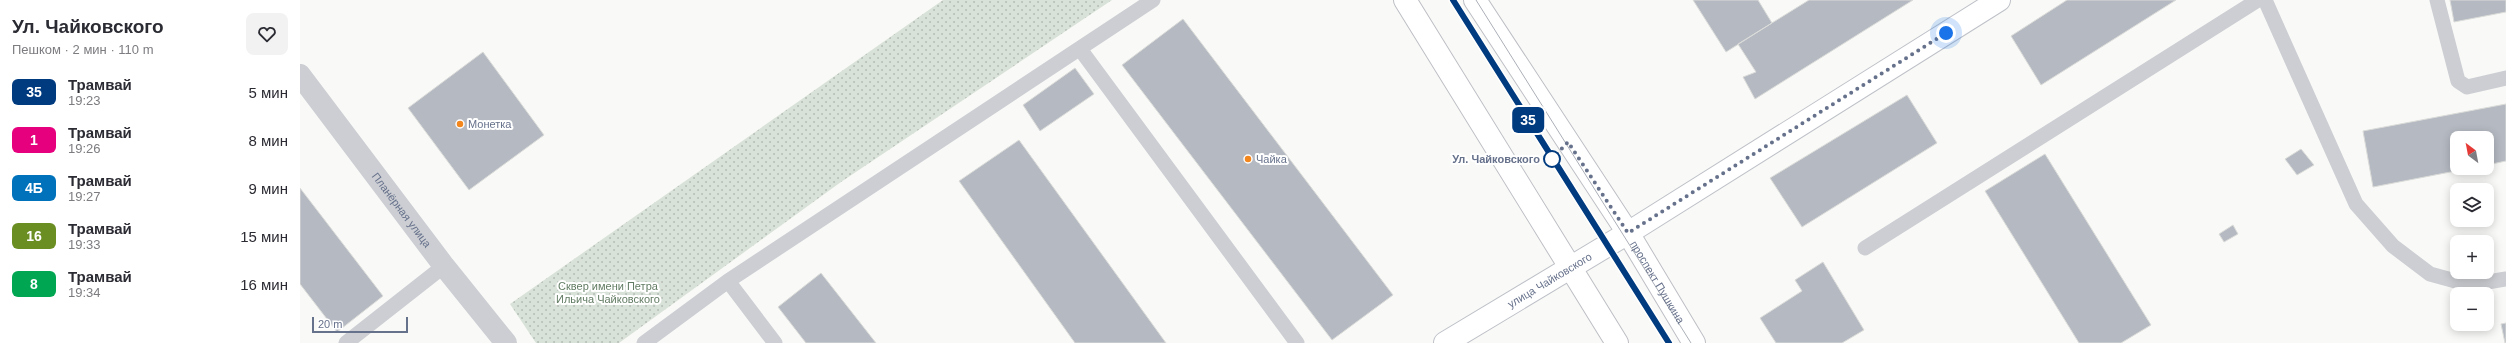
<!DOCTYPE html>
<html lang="ru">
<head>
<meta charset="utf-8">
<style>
	:root { --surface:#fff; --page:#f2f2f3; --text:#2b2b33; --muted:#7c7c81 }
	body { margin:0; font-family:Arial,sans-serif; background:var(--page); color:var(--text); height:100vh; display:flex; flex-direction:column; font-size:15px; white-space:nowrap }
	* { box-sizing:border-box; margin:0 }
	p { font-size:13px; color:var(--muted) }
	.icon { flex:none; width:22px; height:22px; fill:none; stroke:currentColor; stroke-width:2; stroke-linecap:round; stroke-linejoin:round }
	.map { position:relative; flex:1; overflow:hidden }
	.sheet { display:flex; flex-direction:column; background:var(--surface); width:300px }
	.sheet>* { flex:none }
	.badge { padding:0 8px; border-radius:6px; font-size:14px; line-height:26px }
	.needle { width:26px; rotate:328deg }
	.tools { position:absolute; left:2150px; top:131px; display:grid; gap:8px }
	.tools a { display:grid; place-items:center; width:44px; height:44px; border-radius:8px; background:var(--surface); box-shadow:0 2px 10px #0003; font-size:20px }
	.scale { position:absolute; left:12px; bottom:10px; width:96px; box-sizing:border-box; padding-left:4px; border:2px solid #66718b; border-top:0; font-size:11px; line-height:14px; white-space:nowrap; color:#66718b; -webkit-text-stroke:3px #fff; paint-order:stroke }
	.you { position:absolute; width:20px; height:20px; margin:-10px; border:3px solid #fff; border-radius:50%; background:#1a73e8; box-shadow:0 0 0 6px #1a73e833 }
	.map>.badge { position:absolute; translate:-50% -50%; box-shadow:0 0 0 2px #fff }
	.round { display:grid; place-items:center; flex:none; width:42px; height:42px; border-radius:8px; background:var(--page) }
	.headline { display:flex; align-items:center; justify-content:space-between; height:68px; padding:0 12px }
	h1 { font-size:19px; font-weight:800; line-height:30px }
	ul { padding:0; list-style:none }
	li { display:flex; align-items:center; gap:12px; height:48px; padding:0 12px }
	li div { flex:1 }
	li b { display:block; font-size:15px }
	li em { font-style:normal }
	li .badge { min-width:44px; font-weight:700; text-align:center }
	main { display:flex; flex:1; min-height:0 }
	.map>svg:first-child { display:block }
	.park { fill:url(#park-dots) }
	.building { fill:#b4b9c2; stroke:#dbdcd9 }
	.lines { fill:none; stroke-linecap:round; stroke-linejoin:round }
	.secondary-casing { stroke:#bec1c8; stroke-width:24 }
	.primary-casing { stroke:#bdbfc5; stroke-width:24 }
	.lane { stroke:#ccced3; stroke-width:15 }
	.street { stroke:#ccced3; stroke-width:22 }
	.secondary { stroke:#fff; stroke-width:22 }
	.primary { stroke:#fff; stroke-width:22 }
	.tram { stroke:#abafb7; stroke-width:1 }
	.line-casing { stroke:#fff; stroke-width:9 }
	.line { stroke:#003b80; stroke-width:6 }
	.walk { stroke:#66718b; stroke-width:4; stroke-dasharray:0 7.2 }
	.poi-dot { fill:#f3871e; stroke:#fff; stroke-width:1.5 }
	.stop-dot { fill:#fff; stroke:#003b80; stroke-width:2 }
	.labels { text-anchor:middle; stroke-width:4; stroke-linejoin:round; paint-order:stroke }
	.poi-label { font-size:11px; fill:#66718b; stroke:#fff; text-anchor:start }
	.stop-label { font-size:11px; font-weight:bold; fill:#66718b; stroke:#fff; text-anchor:end }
	.street-label { font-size:11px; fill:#66718b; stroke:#fff }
	.park-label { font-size:11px; fill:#627c63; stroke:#fff }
</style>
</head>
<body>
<main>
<section class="sheet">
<div class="headline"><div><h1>Ул. Чайковского</h1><p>Пешком · 2 мин · 110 m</p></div><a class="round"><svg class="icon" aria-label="heart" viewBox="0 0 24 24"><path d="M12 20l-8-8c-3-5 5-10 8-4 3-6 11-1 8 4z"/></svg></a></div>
<ul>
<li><span class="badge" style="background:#003b80;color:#fff">35</span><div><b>Трамвай</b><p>19:23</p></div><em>5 мин</em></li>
<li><span class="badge" style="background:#e6007e;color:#fff">1</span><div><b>Трамвай</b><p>19:26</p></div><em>8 мин</em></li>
<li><span class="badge" style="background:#0072bc;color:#fff">4Б</span><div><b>Трамвай</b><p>19:27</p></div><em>9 мин</em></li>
<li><span class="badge" style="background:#6b8e23;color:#fff">16</span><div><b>Трамвай</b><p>19:33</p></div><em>15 мин</em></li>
<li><span class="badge" style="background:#00a651;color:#fff">8</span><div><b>Трамвай</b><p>19:34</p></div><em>16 мин</em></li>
</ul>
</section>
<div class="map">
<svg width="2206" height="343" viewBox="0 0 2206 343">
	<defs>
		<pattern id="park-dots" width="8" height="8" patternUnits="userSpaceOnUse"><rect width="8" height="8" fill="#d9e2d8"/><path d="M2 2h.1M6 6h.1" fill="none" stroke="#b4bcb5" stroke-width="1.8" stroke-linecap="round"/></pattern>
	</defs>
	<rect width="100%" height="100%" fill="#f9faf7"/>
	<!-- park -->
	<path class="park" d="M 643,0 L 812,0 L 541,182 L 319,343 L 236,343 L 210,304 Z"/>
	<!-- building -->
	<path class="building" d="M 1393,0 L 1458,0 L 1472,23 L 1426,52 Z
		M 1509,0 L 1613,0 L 1455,99 L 1443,77 L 1456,72 L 1438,44 Z
		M 1767,0 L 1876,0 L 1741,85 L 1711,36 Z
		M 2150,0 L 2206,0 L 2206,12 L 2154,22 Z
		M 883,19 L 1093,295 L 1032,340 L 822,65 Z
		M 183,52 L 244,135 L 169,190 L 108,108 Z
		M 775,68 L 794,94 L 740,131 L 723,105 Z
		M 1607,95 L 1637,143 L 1502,227 L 1470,178 Z
		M 2206,104 L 2206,161 L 2187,165 L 2187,138 L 2157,138 L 2157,168 L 2171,168 L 2073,187 L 2063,131 Z
		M 719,140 L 866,343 L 775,343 L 659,181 Z
		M 2001,149 L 2014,165 L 1997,175 L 1985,159 Z
		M 1745,154 L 1851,325 L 1821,343 L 1779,343 L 1685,191 Z
		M 0,188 L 83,296 L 37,332 L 0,284 Z
		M 1933,225 L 1938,234 L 1924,242 L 1919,234 Z
		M 1523,262 L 1564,330 L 1542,343 L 1476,343 L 1460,318 L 1502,291 L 1495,280 Z
		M 521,273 L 576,343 L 506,343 L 478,307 Z
		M 2206,323 L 2206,343 L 2205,343 L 2201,324 Z"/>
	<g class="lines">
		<!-- secondary casing -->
		<g class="secondary-casing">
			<g id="secondary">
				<path id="s2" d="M 1145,343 L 1328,233 L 1699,0"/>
			</g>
		</g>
		<!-- primary casing -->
		<g class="primary-casing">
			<g id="primary">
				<path d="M 1105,0 L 1317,343"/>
				<path id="s3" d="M 1175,0 L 1328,233 L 1394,343"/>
			</g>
		</g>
		<!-- lane -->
		<path class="lane" d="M 1965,0 L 2056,204 L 2093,246 L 2130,274 L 2170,285 L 2206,279
			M 2137,0 L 2158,81 L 2167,87 L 2206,78
			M 780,49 L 997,343
			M 1565,248 L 1958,0
			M 428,281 L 475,343
			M 46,343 L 144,266
			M 344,343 L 428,281 L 853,0"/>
		<!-- street -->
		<path class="street" id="s1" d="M 0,75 L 144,266 L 206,343"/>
		<!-- secondary -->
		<use href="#secondary" class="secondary"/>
		<!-- primary -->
		<use href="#primary" class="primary"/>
		<!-- tram -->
		<path class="tram" d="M 1153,0 L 1369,343
			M 1176,0 L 1391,343"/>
	</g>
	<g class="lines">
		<!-- line casing -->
		<g class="line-casing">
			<path id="line" d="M 1153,0 L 1369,343"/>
		</g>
		<!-- line -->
		<use href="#line" class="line"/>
		<!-- walk -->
		<path class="walk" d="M 1252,159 L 1268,142 L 1328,233 L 1646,33"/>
	</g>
	<!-- markers -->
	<g class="poi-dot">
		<circle cx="160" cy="124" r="4"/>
		<circle cx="948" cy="159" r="4"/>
	</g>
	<circle class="stop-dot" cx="1252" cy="159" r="8"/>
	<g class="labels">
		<!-- poi labels -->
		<g class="poi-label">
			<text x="168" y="128">Монетка</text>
			<text x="956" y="163">Чайка</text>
		</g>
		<!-- stop labels -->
		<g class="stop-label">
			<text x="1240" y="163">Ул. Чайковского</text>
		</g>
		<!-- street labels -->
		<g class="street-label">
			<text dy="4" stroke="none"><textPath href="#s1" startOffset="169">Планёрная улица</textPath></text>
			<text dy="4" stroke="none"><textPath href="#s2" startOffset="122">улица Чайковского</textPath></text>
			<text dy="4" stroke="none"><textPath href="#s3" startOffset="336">проспект Пушкина</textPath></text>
		</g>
		<!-- park labels -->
		<g class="park-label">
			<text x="308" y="290">Сквер имени Петра<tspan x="308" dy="13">Ильича Чайковского</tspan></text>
		</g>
	</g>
</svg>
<div class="tools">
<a><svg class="needle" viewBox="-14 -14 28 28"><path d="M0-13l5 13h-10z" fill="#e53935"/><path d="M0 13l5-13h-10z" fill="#7c7c81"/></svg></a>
<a><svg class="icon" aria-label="layers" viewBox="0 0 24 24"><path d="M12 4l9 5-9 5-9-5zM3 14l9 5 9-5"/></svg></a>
<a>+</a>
<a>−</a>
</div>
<div class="scale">20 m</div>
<div class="you" style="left:1646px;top:33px"></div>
<b class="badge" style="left:1228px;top:120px;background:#003b80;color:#fff">35</b>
</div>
</main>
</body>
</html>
